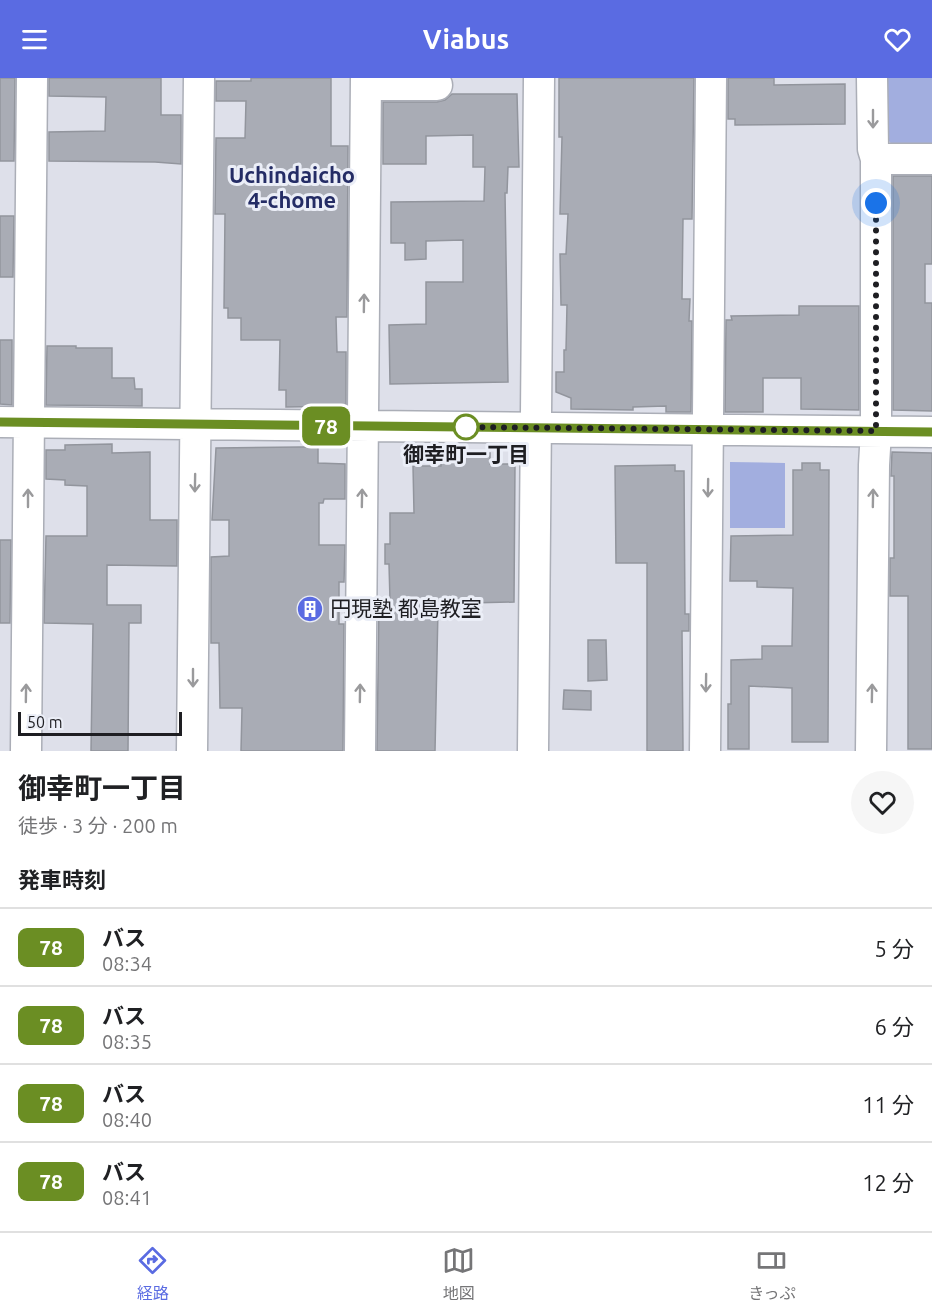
<!DOCTYPE html>
<html lang="ja">
<head>
<meta charset="utf-8">
<style>
	:root { --surface:#fff; --page:#f6f6f6; --text:#202124; --muted:#757577; --line:#e0e0e0; --accent:#5a6be2 }
	body { margin:0; font-family:Ubuntu,"Noto Sans JP",sans-serif; background:var(--page); color:var(--text); height:100vh; display:flex; flex-direction:column; font-size:22px; white-space:nowrap }
	* { box-sizing:border-box; margin:0 }
	p { font-size:20px; color:var(--muted) }
	.icon { flex:none; width:33px; height:33px; fill:none; stroke:currentColor; stroke-width:2; stroke-linecap:round; stroke-linejoin:round }
	.map { position:relative; height:673px; overflow:hidden }
	.panel { display:flex; flex-direction:column; background:var(--surface); flex:1 }
	.panel>* { flex:none }
	.badge { padding:0 12px; border-radius:9px; font-size:21px; line-height:39px }
	.scale { position:absolute; left:18px; bottom:15px; width:164px; box-sizing:border-box; padding-left:6px; border:3px solid #1e1e22; border-top:0; font-size:16px; line-height:21px; white-space:nowrap; color:#1e1e22; -webkit-text-stroke:4px #ebeef7; paint-order:stroke }
	.you { position:absolute; width:30px; height:30px; margin:-15px; border:4px solid #fff; border-radius:50%; background:#1a73e8; box-shadow:0 0 0 9px #1a73e833 }
	.map>.badge { position:absolute; translate:-50% -50%; box-shadow:0 0 0 3px #fff }
	h2 { padding:0 18px; font-size:22px; line-height:54px }
	.round { display:grid; place-items:center; flex:none; width:63px; height:63px; border-radius:32px; background:var(--page) }
	.summary { display:flex; align-items:center; justify-content:space-between; height:102px; padding:0 18px }
	h1 { font-size:28px; font-weight:700; line-height:45px }
	ul { padding:0; list-style:none }
	li { display:flex; align-items:center; gap:18px; height:78px; padding:0 18px; border-top:2px solid var(--line) }
	li div { flex:1 }
	li b { display:block; font-size:22px }
	li em { font-style:normal }
	li .badge { min-width:66px; font-weight:700; text-align:center }
	header { display:flex; justify-content:space-between; align-items:center; height:78px; padding:0 18px; background:var(--accent); color:#fff; font-size:27px; font-weight:700 }
	.dock { display:flex; justify-content:space-around; align-items:center; height:84px; border-top:2px solid var(--line); background:var(--surface); font-size:16px; color:var(--muted) }
	.dock a { display:grid; justify-items:center; gap:3px }
	.dock .active { color:var(--accent) }
	.map>svg:first-child { display:block }
	.green { fill:#a2aedf }
	.building { fill:#a9acb5; stroke:#92959d; stroke-width:1.5 }
	.lines { fill:none; stroke-linecap:round; stroke-linejoin:round }
	.minor-casing { stroke:#abaeb7; stroke-width:33 }
	.minor { stroke:#fff; stroke-width:30 }
	.oneway { stroke:#9a9a9c }
	.line-casing { stroke:#fff; stroke-width:14 }
	.line { stroke:#6b8e23; stroke-width:9 }
	.walk { stroke:#1e1e22; stroke-width:6; stroke-dasharray:0 10.8 }
	.stop-dot { fill:#fff; stroke:#6b8e23; stroke-width:3 }
	.labels { text-anchor:middle; stroke-width:6; stroke-linejoin:round; paint-order:stroke }
	.stop-label { font-size:21px; font-weight:bold; fill:#1e1e22; stroke:#ebeef7 }
	.poi-label { font-size:21px; fill:#1e1e22; stroke:#ebeef7; text-anchor:start }
	.neighbourhood-label { font-size:22px; font-weight:bold; fill:#242c65; stroke:#ebeef7 }
</style>
</head>
<body>
<header><svg class="icon" aria-label="menu" viewBox="0 0 24 24"><path d="M4 6h16M4 12h16M4 18h16"/></svg>Viabus<svg class="icon" aria-label="heart" viewBox="0 0 24 24"><path d="M12 20l-8-8c-3-5 5-10 8-4 3-6 11-1 8 4z"/></svg></header>
<div class="map">
<svg width="932" height="673" viewBox="0 0 932 673">
	<rect width="100%" height="100%" fill="#dee0ea"/>
	<!-- green -->
	<path class="green" d="M 886,0 L 932,0 L 932,70 L 896,71 L 887,61 Z
		M 730,384 L 785,385 L 785,450 L 730,450 Z"/>
	<!-- building -->
	<path class="building" d="M 0,0 L 15,0 L 14,83 L 0,83 Z
		M 49,0 L 161,0 L 161,37 L 181,37 L 181,86 L 155,84 L 49,83 L 49,54 L 105,53 L 106,19 L 49,18 Z
		M 251,0 L 331,0 L 331,68 L 348,68 L 347,239 L 336,239 L 337,274 L 346,274 L 346,328 L 286,329 L 286,312 L 279,312 L 280,262 L 241,262 L 241,240 L 228,240 L 228,230 L 224,230 L 225,136 L 215,136 L 216,60 L 245,60 L 246,23 L 216,23 L 216,3 L 251,3 Z
		M 559,0 L 694,0 L 692,141 L 683,141 L 682,221 L 690,221 L 689,243 L 692,243 L 691,334 L 666,334 L 666,328 L 633,329 L 633,332 L 571,331 L 571,320 L 556,314 L 556,294 L 564,294 L 564,272 L 566,272 L 567,227 L 561,227 L 560,176 L 566,176 L 568,136 L 560,136 L 562,59 L 559,59 Z
		M 728,0 L 774,0 L 774,7 L 845,6 L 845,46 L 735,47 L 735,41 L 728,41 Z
		M 452,16 L 517,16 L 519,89 L 508,89 L 507,115 L 505,115 L 508,304 L 390,306 L 389,247 L 426,246 L 426,204 L 463,204 L 463,162 L 426,163 L 426,181 L 405,182 L 405,165 L 391,165 L 391,124 L 484,123 L 485,89 L 473,89 L 473,57 L 426,58 L 426,86 L 383,86 L 383,24 L 437,24 L 445,22 Z
		M 893,98 L 932,98 L 932,186 L 925,186 L 925,225 L 932,225 L 932,333 L 893,332 Z
		M 0,138 L 14,138 L 13,199 L 0,199 Z
		M 799,228 L 859,228 L 859,332 L 801,331 L 801,300 L 763,300 L 763,334 L 725,334 L 726,242 L 732,242 L 731,238 L 799,237 Z
		M 0,262 L 12,262 L 12,327 L 0,326 Z
		M 47,268 L 76,268 L 76,270 L 112,270 L 112,300 L 134,300 L 135,311 L 142,311 L 142,328 L 46,327 Z
		M 112,366 L 112,375 L 150,374 L 150,442 L 177,442 L 177,488 L 107,487 L 107,527 L 141,527 L 141,545 L 129,545 L 128,673 L 91,673 L 93,546 L 44,545 L 46,458 L 87,458 L 87,408 L 65,407 L 65,402 L 46,401 L 46,372 L 65,372 L 65,367 Z
		M 301,369 L 318,369 L 318,385 L 345,386 L 345,421 L 324,421 L 323,425 L 319,425 L 319,467 L 345,467 L 344,504 L 339,504 L 339,546 L 344,546 L 343,673 L 241,673 L 242,630 L 220,630 L 219,565 L 211,565 L 211,479 L 229,478 L 229,442 L 212,442 L 216,370 Z
		M 892,374 L 932,375 L 932,671 L 908,671 L 908,518 L 890,518 L 890,480 L 894,480 L 894,398 L 891,398 Z
		M 441,375 L 490,375 L 490,386 L 515,386 L 514,524 L 469,525 L 469,531 L 438,531 L 435,673 L 377,673 L 379,523 L 390,523 L 389,486 L 385,486 L 385,466 L 390,466 L 390,435 L 414,435 L 413,388 L 441,388 Z
		M 802,385 L 820,385 L 820,392 L 829,392 L 828,664 L 792,664 L 792,610 L 749,608 L 749,671 L 728,671 L 728,626 L 731,626 L 731,582 L 762,581 L 762,568 L 792,568 L 793,510 L 757,509 L 757,503 L 730,503 L 731,458 L 793,457 L 793,392 L 802,392 Z
		M 675,387 L 675,393 L 684,393 L 685,536 L 689,536 L 689,553 L 682,553 L 683,673 L 647,673 L 647,485 L 616,485 L 615,388 Z
		M 0,462 L 11,462 L 10,545 L 0,545 Z
		M 588,562 L 606,562 L 607,602 L 588,603 Z
		M 564,612 L 591,613 L 591,632 L 563,631 Z"/>
	<g class="lines">
		<!-- minor casing -->
		<g class="minor-casing">
			<path id="minor" d="M 366,7 L 437,7
				M 876,81 L 932,81
				M 0,344 L 932,354
				M 26,673 L 32,0
				M 192,673 L 199,0
				M 360,673 L 366,0
				M 533,673 L 539,0
				M 705,673 L 711,0
				M 871,673 L 874,387 L 876,353 L 876,81 L 873,71 L 872,0"/>
		</g>
		<!-- minor -->
		<use href="#minor" class="minor"/>
	</g>
	<!-- one-way arrows -->
	<defs><path id="oneway-shaft" d="M-6 0H5M1.5-3L5.5 0L1.5 3" fill="none" stroke-width="1.6" stroke-linecap="round" stroke-linejoin="round" transform="scale(1.5)"/></defs>
	<g class="oneway">
		<use href="#oneway-shaft" transform="translate(873 41) rotate(90)"/>
		<use href="#oneway-shaft" transform="translate(364 225) rotate(-89)"/>
		<use href="#oneway-shaft" transform="translate(195 405) rotate(91)"/>
		<use href="#oneway-shaft" transform="translate(708 410) rotate(91)"/>
		<use href="#oneway-shaft" transform="translate(28 420) rotate(-90)"/>
		<use href="#oneway-shaft" transform="translate(362 420) rotate(-89)"/>
		<use href="#oneway-shaft" transform="translate(873 420) rotate(-89)"/>
		<use href="#oneway-shaft" transform="translate(193 600) rotate(90)"/>
		<use href="#oneway-shaft" transform="translate(706 605) rotate(91)"/>
		<use href="#oneway-shaft" transform="translate(26 615) rotate(-89)"/>
		<use href="#oneway-shaft" transform="translate(360 615) rotate(-89)"/>
		<use href="#oneway-shaft" transform="translate(872 615) rotate(-89)"/>
	</g>
	<g class="lines">
		<!-- line casing -->
		<g class="line-casing">
			<path id="line" d="M 0,344 L 932,354"/>
		</g>
		<!-- line -->
		<use href="#line" class="line"/>
		<!-- walk -->
		<path class="walk" d="M 466,349 L 458,349 L 876,353 L 876,125"/>
	</g>
	<!-- icons -->
	<defs>
		<g id="building-disc" transform="scale(1.35)"><circle r="9.5" fill="#5a6be2" stroke="#ebeef7"/><path d="M-4-6H4V6H1V3H-1V6H-4ZM-2.5-4.3h1.7v1.8h-1.7ZM.8-4.3h1.7v1.8H.8ZM-2.5-1h1.7V.8h-1.7ZM.8-1h1.7V.8H.8Z" fill="#fff"/></g>
	</defs>
	<g fill-rule="evenodd">
		<use href="#building-disc" x="310" y="531"/>
	</g>
	<!-- markers -->
	<circle class="stop-dot" cx="466" cy="349" r="12"/>
	<g class="labels">
		<!-- stop labels -->
		<g class="stop-label">
			<text x="466" y="384">御幸町一丁目</text>
		</g>
		<!-- poi labels -->
		<g class="poi-label">
			<text x="330" y="538">円現塾 都島教室</text>
		</g>
		<!-- neighbourhood labels -->
		<g class="neighbourhood-label">
			<text x="292" y="105">Uchindaicho<tspan x="292" dy="25">4-chome</tspan></text>
		</g>
	</g>
</svg>
<div class="scale">50 m</div>
<div class="you" style="left:876px;top:125px"></div>
<b class="badge" style="left:326px;top:348px;background:#6b8e23;color:#fff">78</b>
</div>
<section class="panel">
<div class="summary"><div><h1>御幸町一丁目</h1><p>徒歩 · 3 分 · 200 m</p></div><a class="round"><svg class="icon" aria-label="heart" viewBox="0 0 24 24"><path d="M12 20l-8-8c-3-5 5-10 8-4 3-6 11-1 8 4z"/></svg></a></div>
<h2>発車時刻</h2>
<ul>
<li><span class="badge" style="background:#6b8e23;color:#fff">78</span><div><b>バス</b><p>08:34</p></div><em>5 分</em></li>
<li><span class="badge" style="background:#6b8e23;color:#fff">78</span><div><b>バス</b><p>08:35</p></div><em>6 分</em></li>
<li><span class="badge" style="background:#6b8e23;color:#fff">78</span><div><b>バス</b><p>08:40</p></div><em>11 分</em></li>
<li><span class="badge" style="background:#6b8e23;color:#fff">78</span><div><b>バス</b><p>08:41</p></div><em>12 分</em></li>
</ul>
</section>
<nav class="dock">
<a class="active"><svg class="icon" aria-label="directions" viewBox="0 0 24 24"><path d="M12 3l9 9-9 9-9-9zM9 14v-3h6M13 9l2 2-2 2"/></svg>経路</a>
<a><svg class="icon" aria-label="map" viewBox="0 0 24 24"><path d="M3 6l6-2 6 2 6-2v14l-6 2-6-2-6 2zM9 4v14M15 6v14"/></svg>地図</a>
<a><svg class="icon" aria-label="tickets" viewBox="0 0 24 24"><path d="M3 7h18v10H3zM15 7v10"/></svg>きっぷ</a>
</nav>
</body>
</html>
